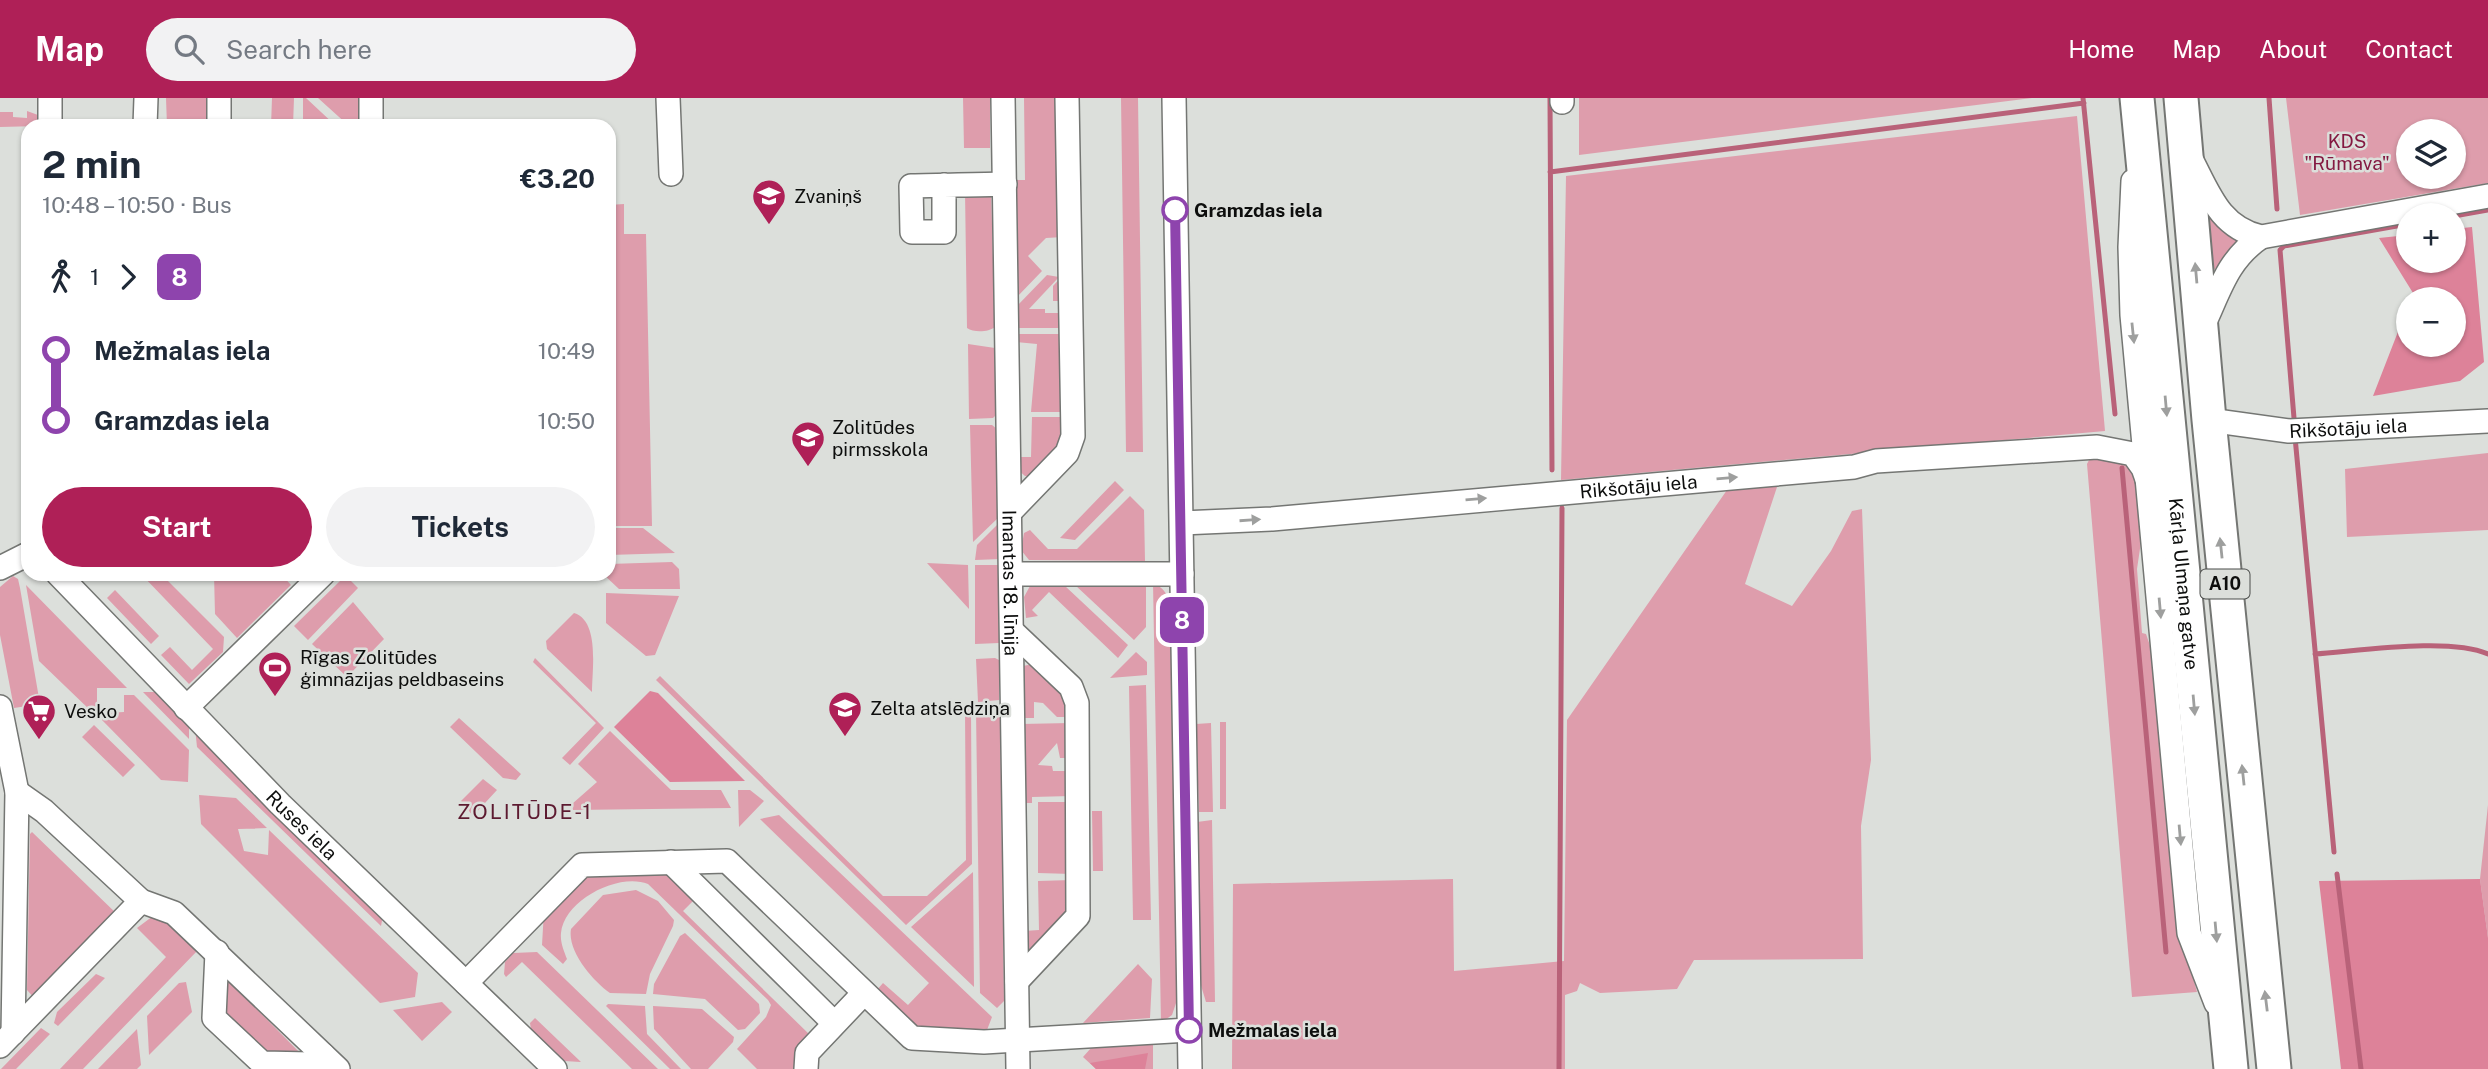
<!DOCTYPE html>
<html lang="en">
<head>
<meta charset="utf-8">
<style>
	:root { --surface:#fff; --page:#f2f2f3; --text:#1f2937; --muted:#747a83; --accent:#af2057 }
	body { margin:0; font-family:"Public Sans",sans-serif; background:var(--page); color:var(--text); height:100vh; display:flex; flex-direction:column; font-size:26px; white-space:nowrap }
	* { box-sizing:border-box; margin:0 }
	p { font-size:23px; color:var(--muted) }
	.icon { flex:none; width:38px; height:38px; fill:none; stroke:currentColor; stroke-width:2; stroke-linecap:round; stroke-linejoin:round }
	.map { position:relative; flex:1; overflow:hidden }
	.side { position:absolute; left:21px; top:21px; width:595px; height:462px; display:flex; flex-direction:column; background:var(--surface); border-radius:21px; box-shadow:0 2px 5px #0004 }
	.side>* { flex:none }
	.badge { padding:0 14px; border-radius:10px; font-size:24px; line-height:46px }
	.controls { position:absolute; left:2396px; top:21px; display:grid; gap:14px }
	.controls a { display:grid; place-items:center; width:70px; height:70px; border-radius:50%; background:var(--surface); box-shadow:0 2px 5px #0004; font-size:35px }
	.map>.badge { position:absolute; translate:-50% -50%; box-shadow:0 0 0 4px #fff }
	.legs { display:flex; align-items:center; gap:10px; height:77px; padding:0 21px; font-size:23px }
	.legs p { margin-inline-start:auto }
	.head { display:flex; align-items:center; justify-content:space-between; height:119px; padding:0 21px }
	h1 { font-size:38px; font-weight:700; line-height:52px }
	.action { display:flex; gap:14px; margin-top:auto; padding:14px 21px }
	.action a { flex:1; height:80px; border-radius:42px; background:var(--accent); color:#fff; font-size:28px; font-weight:700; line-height:80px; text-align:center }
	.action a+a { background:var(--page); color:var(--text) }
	ul { padding:0 21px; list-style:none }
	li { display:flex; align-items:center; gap:24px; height:70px; font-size:26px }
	li i { display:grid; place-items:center; width:10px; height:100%; margin:0 9px; background:currentColor }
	li i::after { content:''; width:18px; height:18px; margin:-9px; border:5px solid; border-radius:50%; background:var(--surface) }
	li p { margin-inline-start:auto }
	li:first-child i { background:linear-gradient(#0000 50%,currentColor 0) }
	li:last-child i { background:linear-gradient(currentColor 50%,#0000 0) }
	header { display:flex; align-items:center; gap:42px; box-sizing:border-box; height:98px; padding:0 35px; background:var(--accent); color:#fff }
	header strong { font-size:33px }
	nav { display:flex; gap:38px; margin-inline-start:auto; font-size:24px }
	.search { width:490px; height:63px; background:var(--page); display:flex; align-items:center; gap:18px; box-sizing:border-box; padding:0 24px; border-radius:38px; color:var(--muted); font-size:26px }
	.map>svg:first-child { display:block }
	.green { fill:#de9dac; fill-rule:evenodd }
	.forest { fill:#dd8299 }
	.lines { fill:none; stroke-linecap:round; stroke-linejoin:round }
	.stream { stroke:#b96279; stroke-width:5 }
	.minor-casing { stroke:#747673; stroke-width:26 }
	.highway-casing { stroke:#747673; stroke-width:37 }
	.minor { stroke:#fff; stroke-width:23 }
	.highway { stroke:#fff; stroke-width:33 }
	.oneway { fill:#9e9f9e }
	.line-1-casing { stroke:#fff; stroke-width:16 }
	.line-1 { stroke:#8e44ad; stroke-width:10 }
	.stop-1-dot { fill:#fff; stroke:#8e44ad; stroke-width:3.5 }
	.labels { text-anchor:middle; stroke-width:5; stroke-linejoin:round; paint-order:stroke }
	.shield { fill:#dcdfdb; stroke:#4b4d4b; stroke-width:2 }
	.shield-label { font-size:18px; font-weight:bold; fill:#0d0e0d }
	.park-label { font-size:19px; fill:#841941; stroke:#dcdfdb }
	.poi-label { font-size:19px; fill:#0d0e0d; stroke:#dcdfdb; text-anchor:start }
	.stop-label { font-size:19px; font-weight:bold; fill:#0d0e0d; stroke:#dcdfdb; text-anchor:start }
	.street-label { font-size:19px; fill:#0d0e0d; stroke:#dcdfdb }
	.neighbourhood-label { font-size:21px; letter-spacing:2px; fill:#5d1a30; stroke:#dcdfdb }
</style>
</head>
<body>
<header>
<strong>Map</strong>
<div class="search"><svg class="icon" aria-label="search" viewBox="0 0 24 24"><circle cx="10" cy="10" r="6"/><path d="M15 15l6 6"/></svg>Search here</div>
<nav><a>Home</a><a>Map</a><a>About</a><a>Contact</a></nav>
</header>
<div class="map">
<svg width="2488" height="971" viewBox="0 0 2488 971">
	<rect width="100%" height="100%" fill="#dcdfdb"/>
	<!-- green -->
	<path class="green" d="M 166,0 L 211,0 L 210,28 L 167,28 Z
		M 272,0 L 294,0 L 293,28 L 271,28 Z
		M 303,0 L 306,0 L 336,28 L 303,28 Z
		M 318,0 L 367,0 L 366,28 L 349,28 Z
		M 963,0 L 990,0 L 990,50 L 964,50 Z
		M 1024,0 L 1060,0 L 1063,139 L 1046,140 L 1028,158 L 1042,173 L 1014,202 L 1012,82 L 1025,82 Z
		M 1121,0 L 1138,0 L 1143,354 L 1126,354 Z
		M 1579,0 L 2032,0 L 1579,57 Z
		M 2286,0 L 2488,0 L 2488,85 L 2300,117 ZM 2408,33 L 2454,33 L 2454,79 L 2408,79 Z
		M 27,13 L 38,17 L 39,28 L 0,29 L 0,14 L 13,14 L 13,19 L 27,20 Z
		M 2077,18 L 2105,333 L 1561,382 L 1566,78 Z
		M 991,92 L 995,229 C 989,234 974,235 967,230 L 965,93 Z
		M 624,106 L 624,136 L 646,136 L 652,428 L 609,428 L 609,107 Z
		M 2208,115 L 2236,140 L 2237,147 L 2214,172 Z
		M 1047,177 L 1059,179 L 1029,211 L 1045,211 L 1045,215 L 1060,215 L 1060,203 L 1053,203 L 1053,188 L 1063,177 L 1064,230 L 1015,230 L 1015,210 Z
		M 1015,236 L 1064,236 L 1066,314 L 1031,314 L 1037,246 L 1015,244 Z
		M 968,246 L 995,250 L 997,316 L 993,320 L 969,321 Z
		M 1032,319 L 1065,319 L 1065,344 L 1032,378 L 1025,378 L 1017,371 L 1018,359 L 1031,359 Z
		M 970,327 L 992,327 L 997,331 L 998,420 L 973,444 Z
		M 2488,355 L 2488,432 L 2347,439 L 2345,371 Z
		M 2117,357 L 2134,371 L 2142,437 L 2137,471 L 2142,535 L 2146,536 L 2158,571 L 2182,839 L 2197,894 L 2132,899 L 2087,366 L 2090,360 Z
		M 1115,383 L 1124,392 L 1075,442 L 1060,440 Z
		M 1778,386 L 1745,486 L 1792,508 L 1831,453 L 1852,413 L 1862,411 L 1871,662 L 1861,728 L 1863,861 L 1694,862 L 1677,891 L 1600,895 L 1580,885 L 1577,893 L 1565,897 L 1565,971 L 1232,971 L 1233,786 L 1453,781 L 1454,873 L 1564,863 L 1567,622 L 1727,392 Z
		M 1130,398 L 1144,412 L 1145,463 L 1029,462 L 1021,452 L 1024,435 L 1030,432 L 1048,451 L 1077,451 Z
		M 999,425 L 1001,461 L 975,462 L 977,447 Z
		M 609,430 L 643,430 L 675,455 L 609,457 Z
		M 672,464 L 679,471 L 680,491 L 619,491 L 603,476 L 609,476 L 609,466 Z
		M 927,465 L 968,467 L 969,511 Z
		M 975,467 L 998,467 L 999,545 L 975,546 Z
		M 141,476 L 161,476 L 224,539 L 223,554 L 189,586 L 161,557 L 170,549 L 192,572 L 213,551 Z
		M 214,476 L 281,476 L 291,487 L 237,540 L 215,516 Z
		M 13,478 L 18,481 L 20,490 L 40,606 L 14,610 L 0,537 L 0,489 Z
		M 350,482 L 358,490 L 308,542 L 294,528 L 340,483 Z
		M 1153,485 C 1170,492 1170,506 1171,523 L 1177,902 L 1172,917 L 1161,925 Z
		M 26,487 L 127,590 L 97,590 L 97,610 L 92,614 L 39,563 Z
		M 1075,487 L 1146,489 L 1146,529 L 1134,542 Z
		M 1030,488 L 1065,488 L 1128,547 L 1118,560 L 1049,494 L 1032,512 L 1038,518 L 1026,520 L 1024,499 Z
		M 115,492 L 159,538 L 151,546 L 107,500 Z
		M 606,495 L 679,498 L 655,557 L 646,558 L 606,525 Z
		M 353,504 L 384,541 L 347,579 L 312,546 Z
		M 574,515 C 600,523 592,572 592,594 L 547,551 L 546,543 Z
		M 1136,554 L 1147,564 L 1147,577 L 1110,580 Z
		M 535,560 L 604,630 L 570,667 L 562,660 L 596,625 L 533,564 Z
		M 995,560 L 999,562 L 999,602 L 978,604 L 976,561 Z
		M 1033,566 L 1064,591 L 1071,619 L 1057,619 L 1043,605 L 1034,604 L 1034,620 L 1021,620 L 1020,574 L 1023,568 Z
		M 660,578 L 883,798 L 927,798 L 966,762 L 965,610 L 971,612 L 972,766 L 906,827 L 656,582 Z
		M 1146,587 L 1151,822 L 1133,822 L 1129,588 Z
		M 143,594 L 161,594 L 189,625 L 189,641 Z
		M 124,597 L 134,597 L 189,652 L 188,684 L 161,682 L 102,622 L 106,615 L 124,614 Z
		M 980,609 L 996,609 L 1000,612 L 1004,903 L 997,910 L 980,895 L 976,613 Z
		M 459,620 L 521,676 L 516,682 L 503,680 L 450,629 Z
		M 1220,624 L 1226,624 L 1226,711 L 1220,711 Z
		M 1070,625 L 1071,660 L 1060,660 L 1057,645 L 1038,667 L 1052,668 L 1053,673 L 1067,673 L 1071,698 L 1032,699 L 1032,705 L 1022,705 L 1021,626 Z
		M 1211,625 L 1213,714 L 1199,714 L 1196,626 Z
		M 94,627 L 135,667 L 123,679 L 82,639 Z
		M 195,630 L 383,817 L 381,828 L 197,649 Z
		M 610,633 L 671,692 L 721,692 L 731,710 L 573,712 L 572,706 L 597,684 L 578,666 Z
		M 483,681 L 497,692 L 473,718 L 461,703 Z
		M 738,692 L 750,692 L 764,703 L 739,729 Z
		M 199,697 L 236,700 L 267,730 L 238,731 L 244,753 L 268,757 L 269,732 L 418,875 L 415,899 L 380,905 L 201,726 Z
		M 1038,704 L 1071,704 L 1072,776 L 1038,775 Z
		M 2488,707 L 2488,840 L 2480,781 Z
		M 1092,713 L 1102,713 L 1103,773 L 1093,773 Z
		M 779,717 L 992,919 L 987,932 L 914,928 L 877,892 L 883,885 L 908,907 L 929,885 L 760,721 Z
		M 1212,722 L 1215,904 L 1206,904 L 1199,881 L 1197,724 Z
		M 32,734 L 119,818 L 37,903 L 27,892 L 30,736 Z
		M 665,773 L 695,801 L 683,813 L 811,938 L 794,971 L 757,971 L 737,951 L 766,919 L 771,907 L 768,902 L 648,786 C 619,774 564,802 561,835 C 560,844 564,853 567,861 L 563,866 L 542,847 L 544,813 L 581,775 Z
		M 973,774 L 974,889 L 911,829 Z
		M 1072,782 L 1072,811 L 1031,852 L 1028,851 L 1024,833 L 1039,832 L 1038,783 Z
		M 636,792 L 658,803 L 674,822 L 673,828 L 650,876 L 646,896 L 610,895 C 593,883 567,853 571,831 L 603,797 Z
		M 157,815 L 198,852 L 83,971 L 60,971 L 166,859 L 137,830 Z
		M 685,835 L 759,906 L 760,915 L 745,931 L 738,932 L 705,901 L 653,896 L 654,886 L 680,838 Z
		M 537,854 L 658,971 L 632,971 L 522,864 L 506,879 L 504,876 L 505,864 L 513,855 Z
		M 1138,866 L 1152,881 L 1150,920 L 1083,925 Z
		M 96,876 L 105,880 L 58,928 L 54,925 L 57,914 Z
		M 222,876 L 305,960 L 266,960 L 223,920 Z
		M 186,884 L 192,914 L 149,957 L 147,918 L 179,885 Z
		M 442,904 L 452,914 L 422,943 L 393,912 Z
		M 608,906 L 645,908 L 647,936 L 681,971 L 670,971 L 606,908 Z
		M 653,908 L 702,911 L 734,939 L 733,944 L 708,971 L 691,971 L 654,931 Z
		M 535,920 L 581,964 L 564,963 L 531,931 L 530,925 Z
		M 41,930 L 50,936 L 16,971 L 1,971 Z
		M 137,931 L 141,967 L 137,971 L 98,971 Z
		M 1153,945 L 1153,971 L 1096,971 L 1083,959 L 1091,950 Z"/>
	<!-- forest -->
	<path class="forest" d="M 2472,129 L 2484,264 L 2460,283 L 2373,298 L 2408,208 L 2408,247 L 2454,247 L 2454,201 L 2411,201 L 2413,195 L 2379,140 L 2408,137 L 2408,163 L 2454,163 L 2454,131 Z
		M 650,593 L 658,595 L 745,683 L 670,684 L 614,629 Z
		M 2480,781 L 2488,840 L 2488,971 L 2341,971 L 2319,783 Z
		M 1148,955 L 1145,971 L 1096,971 L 1090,965 Z"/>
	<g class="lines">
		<!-- stream -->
		<path class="stream" d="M 1550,0 L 1552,372
			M 2083,0 L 2115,316
			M 2269,0 L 2277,111
			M 1550,74 L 2084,5
			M 2454,118 L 2488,112
			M 2294,320 L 2280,152 L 2284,148 L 2408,126
			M 2295,339 L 2334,754
			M 2122,370 L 2166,854
			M 2315,556 C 2359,553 2450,539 2488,556
			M 2337,776 L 2361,971
			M 1559,971 L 1562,410"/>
		<!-- minor casing -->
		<g class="minor-casing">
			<g id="minor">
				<path d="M 219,0 L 219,28"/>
				<path d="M 668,0 L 671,76"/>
				<path id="s1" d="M 1003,0 L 1018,971"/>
				<path d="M 1174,0 L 1190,971"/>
				<path d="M 1562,4 L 1562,0"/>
				<path d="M 50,28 L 50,0"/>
				<path d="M 145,28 L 146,0"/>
				<path d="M 371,28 L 371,0"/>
				<path d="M 2190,59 C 2209,95 2219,129 2261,139 L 2488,98"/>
				<path d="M 2133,83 L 2130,149 L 2132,217 L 2189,835 L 2216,905"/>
				<path d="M 944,87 L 944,134 L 912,134 L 911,88 C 942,87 974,87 1005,86"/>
				<path d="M 2203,228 C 2220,192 2227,162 2261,139"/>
				<path id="s2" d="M 2209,322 L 2289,333 L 2488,323"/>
				<path d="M 1011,413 L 1067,355 L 1073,338 L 1067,0"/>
				<path id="s3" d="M 1182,425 L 1272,421 L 1854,369 L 1876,363 L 2097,349 L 2133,356 L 2143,370 L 2149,387"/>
				<path d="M 0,470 L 28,456"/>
				<path id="s4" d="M 58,476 L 280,706 L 555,971"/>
				<path d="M 1012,476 L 1182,476"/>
				<path d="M 1012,533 L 1071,589 L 1077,605 L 1078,818 L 1017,883"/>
				<path d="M 0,609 L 17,694 L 13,935"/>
				<path d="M 186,610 L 323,476"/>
				<path d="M 17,694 L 44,713 L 141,803 L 174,815 L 338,971"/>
				<path d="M 671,764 L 834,925"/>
				<path d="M 217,854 L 214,920 L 262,965 L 311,966 L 323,957"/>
				<path d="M 466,885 L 582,767 L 727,763 L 912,940 L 984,944 L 1189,932"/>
				<path d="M 0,948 L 141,803"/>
				<path d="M 806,971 L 807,955 L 863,896"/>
			</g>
		</g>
		<!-- highway casing -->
		<g class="highway-casing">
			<g id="highway">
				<path id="s5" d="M 2137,0 L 2231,971"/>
				<path d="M 2181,0 L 2209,322 L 2274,971"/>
			</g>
		</g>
		<!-- minor -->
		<use href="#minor" class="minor"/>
		<!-- highway -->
		<use href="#highway" class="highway"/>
	</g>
	<!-- one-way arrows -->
	<defs><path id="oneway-solid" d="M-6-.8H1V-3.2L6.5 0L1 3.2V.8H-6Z" transform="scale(1.75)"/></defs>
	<g class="oneway">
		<use href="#oneway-solid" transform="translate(2196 175) rotate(-95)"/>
		<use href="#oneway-solid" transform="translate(2133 235) rotate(84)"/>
		<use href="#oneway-solid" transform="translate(2166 308) rotate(85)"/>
		<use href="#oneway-solid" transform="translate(1727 380) rotate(-5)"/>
		<use href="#oneway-solid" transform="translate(1476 401) rotate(-5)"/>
		<use href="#oneway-solid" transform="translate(1250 422) rotate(-4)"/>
		<use href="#oneway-solid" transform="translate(2221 450) rotate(-96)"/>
		<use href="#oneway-solid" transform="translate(2160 510) rotate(85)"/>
		<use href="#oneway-solid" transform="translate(2194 607) rotate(85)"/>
		<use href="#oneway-solid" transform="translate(2243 677) rotate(-96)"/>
		<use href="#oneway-solid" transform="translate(2180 737) rotate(85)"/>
		<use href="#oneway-solid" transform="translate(2216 834) rotate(85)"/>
		<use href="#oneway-solid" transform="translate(2266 903) rotate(-97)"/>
	</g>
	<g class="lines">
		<!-- line-1 casing -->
		<g class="line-1-casing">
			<path id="line-1" d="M 1175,112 L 1189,932"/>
		</g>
		<!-- line-1 -->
		<use href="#line-1" class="line-1"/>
	</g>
	<!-- icons -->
	<defs>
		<g id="school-pin" transform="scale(1.75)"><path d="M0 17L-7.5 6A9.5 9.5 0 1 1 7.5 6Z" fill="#af2057" stroke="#dcdfdb"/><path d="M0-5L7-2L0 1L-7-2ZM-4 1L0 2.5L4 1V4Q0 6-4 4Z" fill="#fff"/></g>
		<g id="stadium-pin" transform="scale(1.75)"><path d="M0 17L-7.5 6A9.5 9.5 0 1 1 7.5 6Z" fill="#af2057" stroke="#dcdfdb"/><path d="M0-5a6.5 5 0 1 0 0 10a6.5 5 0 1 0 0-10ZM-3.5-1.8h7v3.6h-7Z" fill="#fff"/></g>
		<g id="supermarket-pin" transform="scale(1.75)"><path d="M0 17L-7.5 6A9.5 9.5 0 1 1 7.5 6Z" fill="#af2057" stroke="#dcdfdb"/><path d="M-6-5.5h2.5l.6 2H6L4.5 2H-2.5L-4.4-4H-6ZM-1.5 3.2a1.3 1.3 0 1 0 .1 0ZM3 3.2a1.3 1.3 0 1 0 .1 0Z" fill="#fff"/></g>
	</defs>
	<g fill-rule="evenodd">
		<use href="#school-pin" x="769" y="98"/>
		<use href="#school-pin" x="808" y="340"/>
		<use href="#stadium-pin" x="275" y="570"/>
		<use href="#school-pin" x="845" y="610"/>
		<use href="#supermarket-pin" x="39" y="613"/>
	</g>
	<!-- markers -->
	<g class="stop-1-dot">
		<circle cx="1175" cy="112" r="12"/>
		<circle cx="1189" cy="932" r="12"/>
	</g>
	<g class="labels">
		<!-- shield labels -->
		<rect class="shield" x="2200.5" y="471.5" width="49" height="29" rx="5"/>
		<g class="shield-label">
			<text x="2225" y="492">A10</text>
		</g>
		<!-- park labels -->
		<g class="park-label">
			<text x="2347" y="50">KDS<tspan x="2347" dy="22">"Rūmava"</tspan></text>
		</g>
		<!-- poi labels -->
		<g class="poi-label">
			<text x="794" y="105">Zvaniņš</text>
			<text x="832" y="336">Zolitūdes<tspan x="832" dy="22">pirmsskola</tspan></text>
			<text x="300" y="566">Rīgas Zolitūdes<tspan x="300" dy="22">ģimnāzijas peldbaseins</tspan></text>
			<text x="870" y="617">Zelta atslēdziņa</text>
			<text x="64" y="620">Vesko</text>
		</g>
		<!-- stop labels -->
		<g class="stop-label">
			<text x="1194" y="119">Gramzdas iela</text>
			<text x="1208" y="939">Mežmalas iela</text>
		</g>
		<!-- street labels -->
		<g class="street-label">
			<text dy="7" stroke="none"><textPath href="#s2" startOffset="140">Rikšotāju iela</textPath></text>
			<text dy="7" stroke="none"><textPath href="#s3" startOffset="458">Rikšotāju iela</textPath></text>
			<text dy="7" stroke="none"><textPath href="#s1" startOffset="485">Imantas 18. līnija</textPath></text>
			<text dy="7" stroke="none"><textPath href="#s5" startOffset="488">Kārļa Ulmaņa gatve</textPath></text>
			<text dy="7" stroke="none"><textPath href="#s4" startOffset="350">Ruses iela</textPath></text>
		</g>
		<!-- neighbourhood labels -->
		<g class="neighbourhood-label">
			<text x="525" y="721">ZOLITŪDE-1</text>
		</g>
	</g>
</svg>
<div class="controls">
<a><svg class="icon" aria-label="layers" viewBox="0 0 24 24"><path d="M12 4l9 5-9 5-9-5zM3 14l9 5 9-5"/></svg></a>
<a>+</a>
<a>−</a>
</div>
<b class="badge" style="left:1182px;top:522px;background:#8e44ad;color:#fff">8</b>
<section class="side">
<div class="head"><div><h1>2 min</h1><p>10:48 – 10:50 · Bus</p></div><b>€3.20</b></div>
<div class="legs"><svg class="icon" aria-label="walk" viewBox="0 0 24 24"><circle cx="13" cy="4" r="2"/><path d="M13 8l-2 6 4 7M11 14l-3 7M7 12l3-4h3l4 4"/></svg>1<svg class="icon" aria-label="forward" viewBox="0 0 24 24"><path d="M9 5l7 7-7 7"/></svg><b class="badge" style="background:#8e44ad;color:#fff">8</b></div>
<ul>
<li><i style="color:#8e44ad"></i><b>Mežmalas iela</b><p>10:49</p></li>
<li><i style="color:#8e44ad"></i><b>Gramzdas iela</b><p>10:50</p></li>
</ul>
<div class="action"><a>Start</a><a>Tickets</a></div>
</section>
</div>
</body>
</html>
